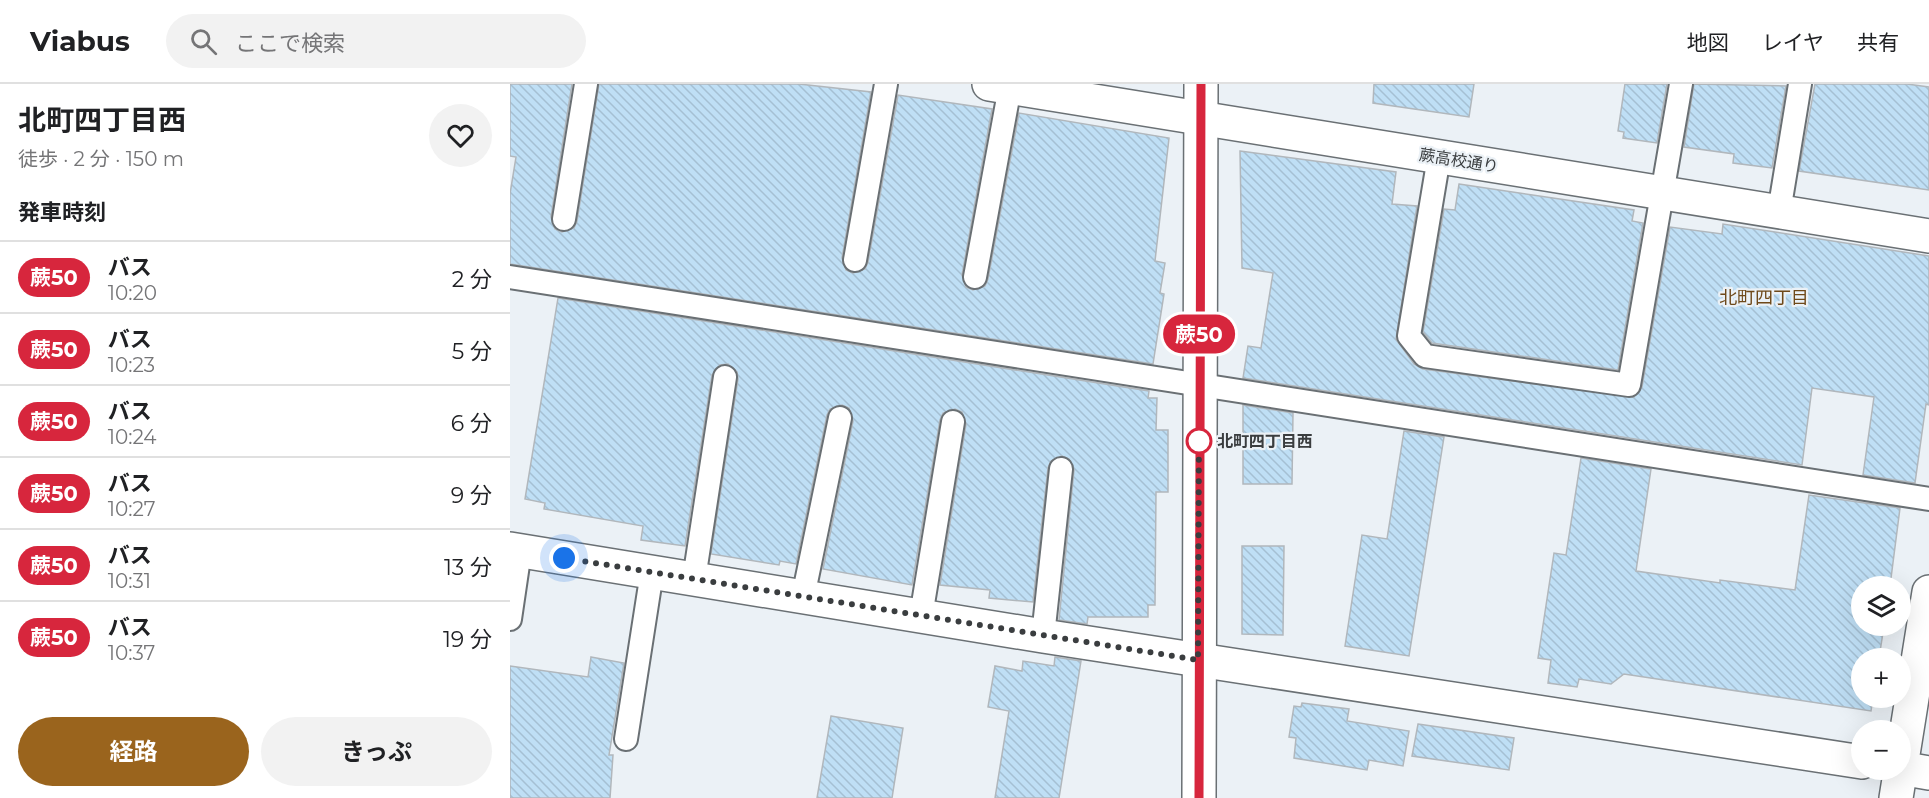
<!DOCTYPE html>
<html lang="ja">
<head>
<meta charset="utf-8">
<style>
	:root { --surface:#fff; --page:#f2f2f2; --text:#202124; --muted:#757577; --line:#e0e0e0; --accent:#9a641d }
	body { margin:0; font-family:Montserrat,"Noto Sans JP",sans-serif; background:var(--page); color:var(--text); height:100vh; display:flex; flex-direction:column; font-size:22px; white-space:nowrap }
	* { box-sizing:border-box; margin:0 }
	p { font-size:20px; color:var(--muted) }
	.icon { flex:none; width:33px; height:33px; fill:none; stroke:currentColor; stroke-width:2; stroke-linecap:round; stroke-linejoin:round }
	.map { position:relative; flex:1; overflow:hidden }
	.panel { display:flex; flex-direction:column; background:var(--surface); width:510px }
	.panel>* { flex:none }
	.badge { padding:0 12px; border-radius:20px; font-size:21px; line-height:39px }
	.tools { position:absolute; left:1341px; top:492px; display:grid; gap:12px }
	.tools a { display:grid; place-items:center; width:60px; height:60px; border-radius:50%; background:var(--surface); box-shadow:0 6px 24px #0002; font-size:30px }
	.you { position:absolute; width:30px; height:30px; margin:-15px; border:4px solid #fff; border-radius:50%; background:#1a73e8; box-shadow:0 0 0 9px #1a73e833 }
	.map>.badge { position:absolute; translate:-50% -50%; box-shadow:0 0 0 3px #fff }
	h2 { padding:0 18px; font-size:22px; line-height:54px }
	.round { display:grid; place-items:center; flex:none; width:63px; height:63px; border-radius:32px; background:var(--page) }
	.overview { display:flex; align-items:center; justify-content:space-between; height:102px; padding:0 18px }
	h1 { font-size:28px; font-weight:700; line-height:45px }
	.cta { display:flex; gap:12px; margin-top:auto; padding:12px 18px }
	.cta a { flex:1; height:69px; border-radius:36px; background:var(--accent); color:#fff; font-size:24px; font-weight:700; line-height:69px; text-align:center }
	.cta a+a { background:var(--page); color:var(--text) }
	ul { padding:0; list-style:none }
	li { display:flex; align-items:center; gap:18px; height:72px; padding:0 18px; border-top:2px solid var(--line) }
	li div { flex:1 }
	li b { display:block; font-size:22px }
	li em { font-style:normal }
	li .badge { min-width:66px; font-weight:700; text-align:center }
	header { display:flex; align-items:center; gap:36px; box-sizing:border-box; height:84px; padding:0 30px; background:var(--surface); border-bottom:2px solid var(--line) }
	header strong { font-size:28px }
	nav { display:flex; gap:33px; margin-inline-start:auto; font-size:21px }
	.search { width:420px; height:54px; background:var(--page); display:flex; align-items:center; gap:15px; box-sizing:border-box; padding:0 21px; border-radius:33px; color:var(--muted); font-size:22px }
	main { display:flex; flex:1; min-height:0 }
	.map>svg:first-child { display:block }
	.building { fill:url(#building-back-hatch); stroke:#b1b7bc; stroke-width:1.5 }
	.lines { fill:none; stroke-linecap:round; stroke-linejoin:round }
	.service-casing { stroke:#6a7074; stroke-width:26 }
	.minor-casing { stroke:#6a7074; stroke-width:36 }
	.tertiary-casing { stroke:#6a7074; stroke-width:36 }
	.service { stroke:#fff; stroke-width:22 }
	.minor { stroke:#fff; stroke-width:33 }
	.tertiary { stroke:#fff; stroke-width:33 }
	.line-casing { stroke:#fff; stroke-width:14 }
	.line { stroke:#d7263d; stroke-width:9 }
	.walk { stroke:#3a3d3f; stroke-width:6; stroke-dasharray:0 10.8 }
	.stop-dot { fill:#fff; stroke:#d7263d; stroke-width:3 }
	.labels { text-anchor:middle; stroke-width:4.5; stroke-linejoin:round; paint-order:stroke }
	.street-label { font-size:16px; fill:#3a3d3f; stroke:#ebf1f6 }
	.stop-label { font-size:16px; font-weight:bold; fill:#3a3d3f; stroke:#ebf1f6; text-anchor:start }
	.neighbourhood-label { font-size:18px; fill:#6e491a; stroke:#ebf1f6 }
</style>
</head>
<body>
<header>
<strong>Viabus</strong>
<div class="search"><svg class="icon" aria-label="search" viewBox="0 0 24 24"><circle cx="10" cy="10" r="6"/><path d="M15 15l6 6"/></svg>ここで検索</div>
<nav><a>地図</a><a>レイヤ</a><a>共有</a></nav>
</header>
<main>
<section class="panel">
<div class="overview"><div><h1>北町四丁目西</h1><p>徒歩 · 2 分 · 150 m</p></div><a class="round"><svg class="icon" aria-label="heart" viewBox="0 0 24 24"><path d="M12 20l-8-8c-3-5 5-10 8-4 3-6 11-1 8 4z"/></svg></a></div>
<h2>発車時刻</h2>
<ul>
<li><span class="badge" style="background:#d7263d;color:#fff">蕨50</span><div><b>バス</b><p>10:20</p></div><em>2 分</em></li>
<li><span class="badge" style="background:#d7263d;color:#fff">蕨50</span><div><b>バス</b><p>10:23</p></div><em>5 分</em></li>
<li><span class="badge" style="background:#d7263d;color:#fff">蕨50</span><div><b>バス</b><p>10:24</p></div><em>6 分</em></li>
<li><span class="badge" style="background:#d7263d;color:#fff">蕨50</span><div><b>バス</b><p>10:27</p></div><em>9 分</em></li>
<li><span class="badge" style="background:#d7263d;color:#fff">蕨50</span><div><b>バス</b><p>10:31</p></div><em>13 分</em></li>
<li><span class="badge" style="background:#d7263d;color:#fff">蕨50</span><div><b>バス</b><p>10:37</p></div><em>19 分</em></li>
</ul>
<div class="cta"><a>経路</a><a>きっぷ</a></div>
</section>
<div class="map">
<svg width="1419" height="714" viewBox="0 0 1419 714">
	<defs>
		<pattern id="building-back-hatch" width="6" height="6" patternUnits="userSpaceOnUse" patternTransform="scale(1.5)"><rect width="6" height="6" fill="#bfdff5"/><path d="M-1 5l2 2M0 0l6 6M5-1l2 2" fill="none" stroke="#a5c0d3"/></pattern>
	</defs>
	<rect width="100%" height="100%" fill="#ebf1f6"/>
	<!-- building -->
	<path class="building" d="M 0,0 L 62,0 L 41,133 L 45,145 L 52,148 L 64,144 L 67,137 L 89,0 L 289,0 L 361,8 L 332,174 L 336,186 L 343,189 L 355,185 L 358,178 L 388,11 L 482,25 L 452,191 L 456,203 L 463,206 L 475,202 L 478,195 L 509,29 L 659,54 L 645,177 L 655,179 L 650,209 L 654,210 L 643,280 L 0,180 L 0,110 L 6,73 L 0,72 Z
		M 864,0 L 964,0 L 959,33 L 863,19 Z
		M 1115,0 L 1157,0 L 1147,59 L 1113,54 L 1114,48 L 1108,47 Z
		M 1184,0 L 1276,2 L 1262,84 L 1223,79 L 1224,70 L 1174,63 Z
		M 1305,0 L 1397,0 L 1419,3 L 1419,106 L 1289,87 Z
		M 730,67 L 886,88 L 882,120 L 907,122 L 886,255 L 904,280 L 913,285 L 1124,313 L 1132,303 L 1160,143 L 1212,150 L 1213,140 L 1419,172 L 1419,321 L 1416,320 L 1405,399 L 1353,391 L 1364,313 L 1302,304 L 1292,381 L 733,294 L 738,262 L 751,264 L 763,189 L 732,184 Z
		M 949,100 L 1124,126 L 1122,137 L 1133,139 L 1108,286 L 922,259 L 913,248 L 934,125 L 945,126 Z
		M 48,214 L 639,307 L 638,314 L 647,314 L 646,346 L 658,346 L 658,408 L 646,408 L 645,521 L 638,521 L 638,533 L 578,533 L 577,540 L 549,536 L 564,386 L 559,375 L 552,372 L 541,377 L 538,384 L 523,518 L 479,514 L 480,506 L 430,501 L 456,340 L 452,328 L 445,325 L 433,329 L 430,336 L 402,501 L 313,485 L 343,337 L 339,324 L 332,321 L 320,325 L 317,331 L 286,480 L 270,477 L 269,481 L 201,470 L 228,295 L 227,288 L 218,280 L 210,281 L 202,291 L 175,462 L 131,456 L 133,442 L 34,425 L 35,419 L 15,415 Z
		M 733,321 L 783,329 L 782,400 L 733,400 Z
		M 894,347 L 934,353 L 899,572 L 835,562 L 852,451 L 877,455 Z
		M 1071,374 L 1141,385 L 1126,487 L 1210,499 L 1210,496 L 1285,506 L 1299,411 L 1390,424 L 1380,502 L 1352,502 L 1352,542 L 1374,542 L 1369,574 L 1352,574 L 1352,614 L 1363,614 L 1361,627 L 1114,590 L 1101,600 L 1069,595 L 1067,603 L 1038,599 L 1041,576 L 1028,574 L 1044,469 L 1056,471 Z
		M 732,462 L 774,462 L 773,551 L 732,550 Z
		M 81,573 L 114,579 L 99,671 L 103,671 L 100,714 L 0,714 L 0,582 L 78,593 Z
		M 545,573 L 571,577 L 549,714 L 485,714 L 499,627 L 478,623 L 485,582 L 512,587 L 513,577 L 544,582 Z
		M 792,619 L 839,625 L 837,637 L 899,647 L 893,682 L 859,676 L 857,686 L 784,674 L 786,654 L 779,653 L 784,622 L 791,623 Z
		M 321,632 L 393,644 L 382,714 L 307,714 Z
		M 908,640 L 1004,654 L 999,686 L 902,672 Z"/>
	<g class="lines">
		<!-- service casing -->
		<g class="service-casing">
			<path id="service" d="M 929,73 L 899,252 L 915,272 L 1119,301 L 1171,0
				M 1269,128 L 1290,0
				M 54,135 L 76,0
				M 345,176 L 376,0
				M 0,193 L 1419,415
				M 465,193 L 500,3
				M 184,495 L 215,293
				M 293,513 L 330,334
				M 411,532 L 443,338
				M 0,535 L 10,467
				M 533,552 L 551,385
				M 116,655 L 142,488"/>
		</g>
		<!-- minor casing -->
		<g class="minor-casing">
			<path id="minor" d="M 479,0 L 1419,152
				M 0,465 L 533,552 L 1352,678
				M 1390,684 L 1419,689
				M 1386,714 L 1419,508"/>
		</g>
		<!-- tertiary casing -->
		<g class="tertiary-casing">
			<path id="tertiary" d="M 689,714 L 691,0"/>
		</g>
		<!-- service -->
		<use href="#service" class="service"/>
		<!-- minor -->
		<use href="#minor" class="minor"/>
		<!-- tertiary -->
		<use href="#tertiary" class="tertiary"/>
	</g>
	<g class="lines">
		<!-- line casing -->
		<g class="line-casing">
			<path id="line" d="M 689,714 L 691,0"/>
		</g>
		<!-- line -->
		<use href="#line" class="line"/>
		<!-- walk -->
		<path class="walk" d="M 54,474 L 688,576 L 689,346 L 689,357"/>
	</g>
	<!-- markers -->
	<circle class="stop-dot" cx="689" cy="357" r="12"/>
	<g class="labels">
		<!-- street labels -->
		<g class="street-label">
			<text transform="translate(949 76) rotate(9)" y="6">蕨高校通り</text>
		</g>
		<!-- stop labels -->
		<g class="stop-label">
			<text x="707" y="363">北町四丁目西</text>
		</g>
		<!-- neighbourhood labels -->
		<g class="neighbourhood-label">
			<text x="1254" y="220">北町四丁目</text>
		</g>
	</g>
</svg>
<div class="tools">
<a><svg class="icon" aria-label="layers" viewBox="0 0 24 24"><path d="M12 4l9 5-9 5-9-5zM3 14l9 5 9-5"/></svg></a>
<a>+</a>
<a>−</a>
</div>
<div class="you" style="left:54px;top:474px"></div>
<b class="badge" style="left:689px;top:250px;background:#d7263d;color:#fff">蕨50</b>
</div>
</main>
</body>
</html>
